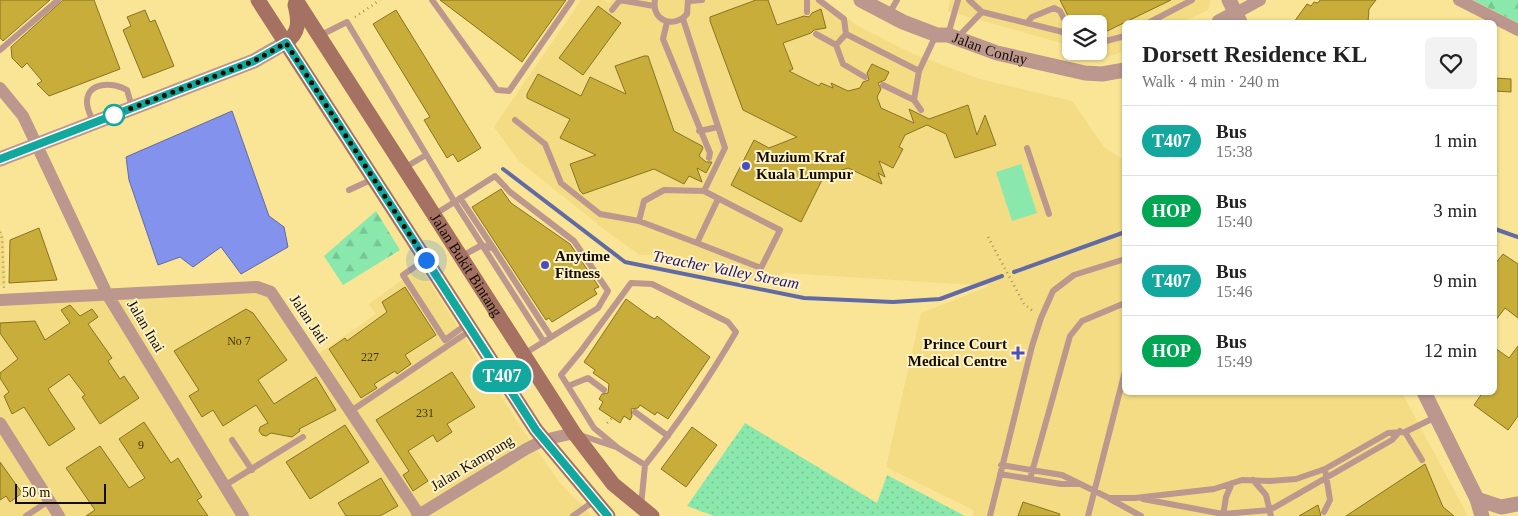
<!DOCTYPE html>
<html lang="en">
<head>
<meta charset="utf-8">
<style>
	:root { --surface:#fff; --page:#f2f2f2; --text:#222; --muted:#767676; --line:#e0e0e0 }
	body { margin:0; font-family:Georgia,serif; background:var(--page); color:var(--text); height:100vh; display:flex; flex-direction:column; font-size:19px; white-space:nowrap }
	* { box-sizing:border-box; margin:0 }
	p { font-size:16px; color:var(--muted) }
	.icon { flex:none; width:28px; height:28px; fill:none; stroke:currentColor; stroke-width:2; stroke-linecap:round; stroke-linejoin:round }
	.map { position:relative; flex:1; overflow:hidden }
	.sheet { position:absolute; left:1122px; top:20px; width:375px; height:375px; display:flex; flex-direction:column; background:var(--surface); border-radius:8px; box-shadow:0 1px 4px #0004 }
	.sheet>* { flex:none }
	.badge { padding:0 10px; border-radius:16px; font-size:18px; line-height:32px }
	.buttons { position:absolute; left:1062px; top:15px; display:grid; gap:10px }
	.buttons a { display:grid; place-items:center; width:45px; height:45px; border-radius:8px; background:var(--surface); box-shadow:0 1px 4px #0004; font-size:25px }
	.scale { position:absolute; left:15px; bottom:12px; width:91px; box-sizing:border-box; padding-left:5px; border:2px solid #130d00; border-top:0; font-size:14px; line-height:18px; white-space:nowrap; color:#130d00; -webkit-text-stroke:4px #fff2c4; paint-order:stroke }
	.you { position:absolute; width:25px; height:25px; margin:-12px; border:4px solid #fff; border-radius:50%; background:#1a73e8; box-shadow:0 0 0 8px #1a73e833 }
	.map>.badge { position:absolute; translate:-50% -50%; box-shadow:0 0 0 2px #fff }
	.round { display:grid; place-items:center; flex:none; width:52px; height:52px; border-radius:8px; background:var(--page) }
	.summary { display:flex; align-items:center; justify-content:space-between; height:85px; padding:0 20px }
	h1 { font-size:24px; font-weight:600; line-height:38px }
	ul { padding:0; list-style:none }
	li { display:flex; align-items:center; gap:15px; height:70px; padding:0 20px; border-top:1px solid var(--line) }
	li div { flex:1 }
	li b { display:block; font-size:19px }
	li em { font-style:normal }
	li .badge { min-width:55px; font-weight:700; text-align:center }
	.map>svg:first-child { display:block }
	.built { fill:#f3dc84 }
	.green { fill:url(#green-dots) }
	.forest { fill:url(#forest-firs) }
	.pitch { fill:#8ae8ac }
	.water { fill:#8392ec; stroke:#616aa5 }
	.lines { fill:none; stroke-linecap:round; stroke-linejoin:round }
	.stream { stroke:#616aa5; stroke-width:4 }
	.building { fill:#c9ad3b; stroke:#877322 }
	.path { stroke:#a2935d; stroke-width:2.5; stroke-dasharray:1 4; stroke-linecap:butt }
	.service { stroke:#bb978d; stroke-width:6 }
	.minor { stroke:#bb978d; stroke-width:12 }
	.tertiary { stroke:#bb978d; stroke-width:15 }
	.secondary { stroke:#a47163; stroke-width:15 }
	.line-casing { stroke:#fff; stroke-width:11 }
	.line { stroke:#12a89d; stroke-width:8 }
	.walk { stroke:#130d00; stroke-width:5; stroke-dasharray:0 9 }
	.stop-dot { fill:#fff; stroke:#12a89d; stroke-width:2.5 }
	.poi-dot { fill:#474fc4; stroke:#fff2c4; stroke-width:2 }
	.labels { text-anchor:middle; stroke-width:4; stroke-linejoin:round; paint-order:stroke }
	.number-label { font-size:12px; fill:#40350f }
	.street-label { font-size:15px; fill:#130d00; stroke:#fff2c4 }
	.poi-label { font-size:15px; font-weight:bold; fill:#130d00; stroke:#fff2c4; text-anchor:start }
	.water-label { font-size:16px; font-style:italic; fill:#1f157e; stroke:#fff2c4 }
</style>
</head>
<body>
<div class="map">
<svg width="1518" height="516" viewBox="0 0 1518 516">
	<defs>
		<pattern id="green-dots" width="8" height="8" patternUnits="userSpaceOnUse" patternTransform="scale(1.25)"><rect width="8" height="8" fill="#8ae8ac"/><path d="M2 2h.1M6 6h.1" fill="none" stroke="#76c692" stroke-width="1.8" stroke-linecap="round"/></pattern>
		<pattern id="forest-firs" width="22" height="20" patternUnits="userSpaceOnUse" patternTransform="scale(1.25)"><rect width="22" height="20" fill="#8ae8ac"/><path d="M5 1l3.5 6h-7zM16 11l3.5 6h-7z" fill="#76c692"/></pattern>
	</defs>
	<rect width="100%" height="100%" fill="#fae596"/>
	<!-- built -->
	<path class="built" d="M 581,0 L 604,0 L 608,3 L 611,0 L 822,0 L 858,26 L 911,53 L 980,79 L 1072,101 L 1105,148 L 1125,161 L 1125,392 L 1402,393 L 1468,516 L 973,516 L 973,510 L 886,467 L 921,313 L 990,286 L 785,273 L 764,283 L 671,254 L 640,255 L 610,234 L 519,161 L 494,127 Z
		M 950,0 L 1210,0 L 1210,2 L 1208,10 L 1183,22 L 1125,22 L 1125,51 L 1108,57 L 1088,51 L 1099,51 L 1099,24 L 1071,24 L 1071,46 L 948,11 Z
		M 0,228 L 4,238 L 6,285 L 0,286 Z
		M 420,267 L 520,426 L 561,484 L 592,516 L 0,516 L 0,305 L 256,292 L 268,295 L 311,359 L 376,314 L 369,304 Z"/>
	<!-- green -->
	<path class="green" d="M 745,423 L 877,503 L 887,475 L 965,516 L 714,516 L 687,506 Z"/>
	<!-- forest -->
	<path class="forest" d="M 1473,0 L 1518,0 L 1518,23 Z
		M 376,211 L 400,250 L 343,285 L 324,256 Z"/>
	<!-- pitch -->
	<path class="pitch" d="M 1021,164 L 1037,213 L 1012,221 L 996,172 Z"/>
	<!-- water -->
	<path class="water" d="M 232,111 L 269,216 L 284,227 L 288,247 L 241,274 L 221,247 L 193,267 L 180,257 L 158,265 L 129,180 L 126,157 Z"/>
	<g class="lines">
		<!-- stream -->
		<path class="stream" d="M 503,169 L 625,262 L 804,298 L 893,302 L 940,299 L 1002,276
			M 1495,229 L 1518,237
			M 1014,272 L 1125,232"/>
	</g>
	<!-- building -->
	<path class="building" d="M 0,0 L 50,0 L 3,41 L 0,38 Z
		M 63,0 L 94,0 L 120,69 L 49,96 L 37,84 L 42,81 L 27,63 L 22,68 L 12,58 L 11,47 Z
		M 440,0 L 566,0 L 522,62 Z
		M 756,0 L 768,0 L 777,25 L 804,16 L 809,17 L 812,13 L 821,9 L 826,28 L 814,30 L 811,33 L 783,43 L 793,69 L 789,71 L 819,86 L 821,83 L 833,88 L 831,83 L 848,91 L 860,88 L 863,82 L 869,80 L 867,73 L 872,64 L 889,72 L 885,80 L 878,83 L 881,89 L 877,97 L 881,108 L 914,123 L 909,109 L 929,119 L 968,105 L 977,135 L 985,115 L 996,145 L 955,158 L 946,134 L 927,125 L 905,135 L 899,147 L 903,149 L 893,168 L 879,161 L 885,177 L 878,173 L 882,184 L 848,168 L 824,176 L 801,222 L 731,185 L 754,140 L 769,148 L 797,137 L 743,110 L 710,21 L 710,17 Z
		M 1060,0 L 1171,0 L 1101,34 L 1099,34 L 1099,24 L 1072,24 Z
		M 1320,0 L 1376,0 L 1369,9 L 1368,22 L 1294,22 L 1307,4 L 1311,6 L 1314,2 L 1318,3 Z
		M 598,6 L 621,23 L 583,75 L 559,58 Z
		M 145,10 L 150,22 L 155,20 L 174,66 L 143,78 L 123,30 L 131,26 L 127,17 Z
		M 396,10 L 481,148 L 458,162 L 453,154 L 447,158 L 424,120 L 430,117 L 373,24 Z
		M 644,56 L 648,56 L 674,131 L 702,146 L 703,148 L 699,156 L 706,162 L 712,162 L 706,173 L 697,168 L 702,182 L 689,176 L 684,184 L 654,169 L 583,194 L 580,191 L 570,164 L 596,155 L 560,138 L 570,119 L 527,98 L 527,94 L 538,74 L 581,96 L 590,77 L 626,94 L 615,66 Z
		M 1495,78 L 1511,79 L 1511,92 L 1495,91 Z
		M 501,189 L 511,203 L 570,244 L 599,287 L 594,289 L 597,294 L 552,322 L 549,318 L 546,320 L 472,207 Z
		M 39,228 L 57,280 L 9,283 L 10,240 Z
		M 1503,254 L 1518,264 L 1518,318 L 1505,308 L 1495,321 L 1495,264 Z
		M 405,287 L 436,335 L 405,355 L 411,364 L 397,374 L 395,371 L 374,384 L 377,388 L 361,398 L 329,349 L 345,338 L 347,341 L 387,312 L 382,302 Z
		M 626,299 L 651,317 L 655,319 L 657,316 L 710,357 L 668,419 L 657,412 L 655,415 L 640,405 L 638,408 L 631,409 L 632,416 L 630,420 L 624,416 L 620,423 L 599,409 L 603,402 L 599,399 L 602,394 L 608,393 L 609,384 L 593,373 L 595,370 L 584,362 Z
		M 70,305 L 80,316 L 92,309 L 98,317 L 88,324 L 112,358 L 108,361 L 120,379 L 124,376 L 139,398 L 100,424 L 82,397 L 85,395 L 69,374 L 48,389 L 75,429 L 49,446 L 24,407 L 12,414 L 4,396 L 9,392 L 0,378 L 0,373 L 18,359 L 0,333 L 0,323 L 35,321 L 45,340 L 70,323 L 61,310 Z
		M 246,309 L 253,313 L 287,360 L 258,380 L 274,404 L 316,377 L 336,410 L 299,429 L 300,431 L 292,437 L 271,433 L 266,436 L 262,435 L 259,431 L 260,427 L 268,423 L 256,405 L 223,426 L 213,410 L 202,417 L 189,396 L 199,390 L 174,351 Z
		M 1518,346 L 1518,416 L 1508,430 L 1474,405 L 1483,392 L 1495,392 L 1495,348 L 1509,358 Z
		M 452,372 L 475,407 L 447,424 L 452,432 L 437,442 L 433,435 L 408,451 L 428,481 L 413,491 L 403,475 L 409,471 L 376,420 Z
		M 144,422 L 171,463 L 178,458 L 202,497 L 197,500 L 208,516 L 86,516 L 95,510 L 66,468 L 100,446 L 129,488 L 145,478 L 119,439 Z
		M 345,425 L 369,462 L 310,499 L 286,462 Z
		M 692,427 L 717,445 L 686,487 L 661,469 Z
		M 0,462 L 22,493 L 10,502 L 6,496 L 0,500 Z
		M 1425,464 L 1443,507 L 1454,516 L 1346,516 Z
		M 381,478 L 398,506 L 380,516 L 346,516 L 338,503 Z
		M 1023,502 L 1060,514 L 1059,516 L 1018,516 Z
		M 1318,505 L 1321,516 L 1299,516 Z"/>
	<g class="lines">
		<!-- path -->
		<path class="path" d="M 355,17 L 380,0
			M 0,232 L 2,238 L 4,288
			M 988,237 L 1024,304 L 1034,312
			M 607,423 L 612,418"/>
		<!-- service -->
		<path class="service" d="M 432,0 L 497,90 L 509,91 L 572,0
			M 655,0 C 651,21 674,29 687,14 L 688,0
			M 969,0 L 982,12 L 1071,34
			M 689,1 L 702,0
			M 612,10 L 620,0 L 654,6
			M 807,12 L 807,0
			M 889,14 L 897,0
			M 683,19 L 725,148 L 704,191
			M 667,22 L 663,39 L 710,153 L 709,158
			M 1150,22 L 1192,0
			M 1027,23 L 1032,17 L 1054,8 L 1060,11 L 1069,29 L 1066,33
			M 816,34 L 836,45 L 846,34 L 844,19 L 819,0
			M 846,34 L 919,71 L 936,35
			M 948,35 L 958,0
			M 319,36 L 347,22 L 454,201 L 544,342
			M 957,38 L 982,12
			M 1099,39 L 1106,41 L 1125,36
			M 836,45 L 843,64 L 865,77
			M 0,50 L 58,0
			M 883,85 L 914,100 L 919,71
			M 914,100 L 921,110
			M 515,120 L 545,144 L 561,183 L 600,214 L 639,221 L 697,243
			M 93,122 C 91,116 87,109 87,103 C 86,81 114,82 127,90 L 132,107
			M 699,131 L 718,127
			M 1027,148 L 1049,214
			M 404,168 L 426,155
			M 349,190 L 373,179
			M 460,198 L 494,249
			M 434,215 L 495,176 L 510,192 L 574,241 L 608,291 L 598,308 L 524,354
			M 639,221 L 644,201 L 664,190 L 704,191 L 780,230 L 761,268 L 697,243 L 718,199
			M 462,256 L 482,245 L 494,249 L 551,337
			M 426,259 L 403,275 L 445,340 L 467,324
			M 631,283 L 652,284 L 728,322 L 736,332 C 709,378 679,423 645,465 L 618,448 L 594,428 L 561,375 L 581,351 Z
			M 568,386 L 588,378 L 604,390
			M 351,411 L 471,330
			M 635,412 L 668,436
			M 1405,432 L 1422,460
			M 580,435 L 616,447
			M 232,440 L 252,470
			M 1001,465 L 1062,475 L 1109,498 L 1135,498 L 1214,489 L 1242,480 L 1269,481 L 1296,479 L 1325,469 L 1388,433 L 1405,432 L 1436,417
			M 1000,474 L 1061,484 L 1078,484
			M 1030,479 L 1070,336 L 1082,321 L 1125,303
			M 1253,480 L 1266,495 L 1271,516
			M 224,486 L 303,437
			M 1110,499 L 1141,516
			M 1143,499 L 1223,514 L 1270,510 L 1392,440 L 1400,431
			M 641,506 L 645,465
			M 1324,512 L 1330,500 L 1325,469
			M 26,516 L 50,500
			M 573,516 L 594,501
			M 990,516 L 1032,346 L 1041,318 L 1053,291 L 1074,275 L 1125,259
			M 1088,516 L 1125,371
			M 1223,516 L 1226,497 L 1232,483"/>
		<!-- minor -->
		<path class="minor" d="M 1459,0 L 1518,30
			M 1236,13 L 1260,0
			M 0,88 L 23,116 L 107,294 L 243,516
			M 0,300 L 257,287 L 271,292 L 420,516
			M 0,423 L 59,516
			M 417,516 L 526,449 L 544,440 L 574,433"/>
		<!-- tertiary -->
		<g class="tertiary">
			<path id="s1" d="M 861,0 L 903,22 L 937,35 L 948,35 L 997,53 L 1085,73 L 1102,74 L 1125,70"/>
			<path d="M 1229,0 L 1240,22"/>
			<path d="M 1219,22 L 1236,13"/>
			<path d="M 0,159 L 254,61 L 285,43"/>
			<path d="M 1424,392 L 1477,499 L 1482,516"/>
			<path d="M 1477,499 L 1501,507 L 1518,504"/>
		</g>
		<!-- secondary -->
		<g class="secondary">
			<path d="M 258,0 L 536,430 L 608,516"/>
			<path id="s2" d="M 296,0 L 574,433 L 613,484 L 652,516"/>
			<path d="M 285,43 C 300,33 299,21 295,5"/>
		</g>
	</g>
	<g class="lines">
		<!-- line casing -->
		<g class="line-casing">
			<path id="line" d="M 0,159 L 254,61 L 286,43 L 536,430 L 608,516"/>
		</g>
		<!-- line -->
		<use href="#line" class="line"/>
		<!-- walk -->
		<path class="walk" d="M 114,115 L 254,61 L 286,43 L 426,260"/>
	</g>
	<!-- markers -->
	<circle class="stop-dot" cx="114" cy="115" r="10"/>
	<g class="poi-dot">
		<circle cx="746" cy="166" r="5"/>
		<circle cx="545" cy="265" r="5"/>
		<path d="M1015.5 345.5h5v5h5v5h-5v5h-5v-5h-5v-5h5z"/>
	</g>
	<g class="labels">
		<!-- number labels -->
		<g class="number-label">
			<text x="239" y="345">No 7</text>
			<text x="370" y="361">227</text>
			<text x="425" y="417">231</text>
			<text x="141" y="449">9</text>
		</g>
		<!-- street labels -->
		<g class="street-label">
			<text dy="5" stroke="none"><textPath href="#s1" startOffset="139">Jalan Conlay</textPath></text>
			<text dy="5" stroke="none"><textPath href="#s2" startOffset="315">Jalan Bukit Bintang</textPath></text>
			<text transform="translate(309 319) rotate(56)" y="5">Jalan Jati</text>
			<text transform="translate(146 326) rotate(59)" y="5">Jalan Inai</text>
			<text transform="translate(472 463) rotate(-31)" y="5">Jalan Kampung</text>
		</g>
		<!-- poi labels -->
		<g class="poi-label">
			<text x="756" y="162">Muzium Kraf<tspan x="756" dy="17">Kuala Lumpur</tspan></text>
			<text x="555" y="261">Anytime<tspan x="555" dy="17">Fitness</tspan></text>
			<text x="1007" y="349" text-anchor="end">Prince Court<tspan x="1007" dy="17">Medical Centre</tspan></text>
		</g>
		<!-- water labels -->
		<g class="water-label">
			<text transform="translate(726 269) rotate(11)" y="6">Treacher Valley Stream</text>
		</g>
	</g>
</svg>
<div class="buttons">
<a><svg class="icon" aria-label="layers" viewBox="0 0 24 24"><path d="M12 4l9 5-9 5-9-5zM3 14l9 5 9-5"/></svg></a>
</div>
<div class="scale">50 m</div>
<div class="you" style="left:426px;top:260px"></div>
<b class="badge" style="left:502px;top:376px;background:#12a89d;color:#fff">T407</b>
<section class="sheet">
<div class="summary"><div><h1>Dorsett Residence KL</h1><p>Walk · 4 min · 240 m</p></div><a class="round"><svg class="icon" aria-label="heart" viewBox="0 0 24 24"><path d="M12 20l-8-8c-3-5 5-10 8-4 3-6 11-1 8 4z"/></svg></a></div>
<ul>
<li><span class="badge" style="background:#12a89d;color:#fff">T407</span><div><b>Bus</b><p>15:38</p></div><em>1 min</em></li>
<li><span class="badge" style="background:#00a651;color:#fff">HOP</span><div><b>Bus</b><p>15:40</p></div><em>3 min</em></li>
<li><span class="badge" style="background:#12a89d;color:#fff">T407</span><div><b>Bus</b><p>15:46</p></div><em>9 min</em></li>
<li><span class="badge" style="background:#00a651;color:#fff">HOP</span><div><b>Bus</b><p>15:49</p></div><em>12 min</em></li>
</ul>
</section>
</div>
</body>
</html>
